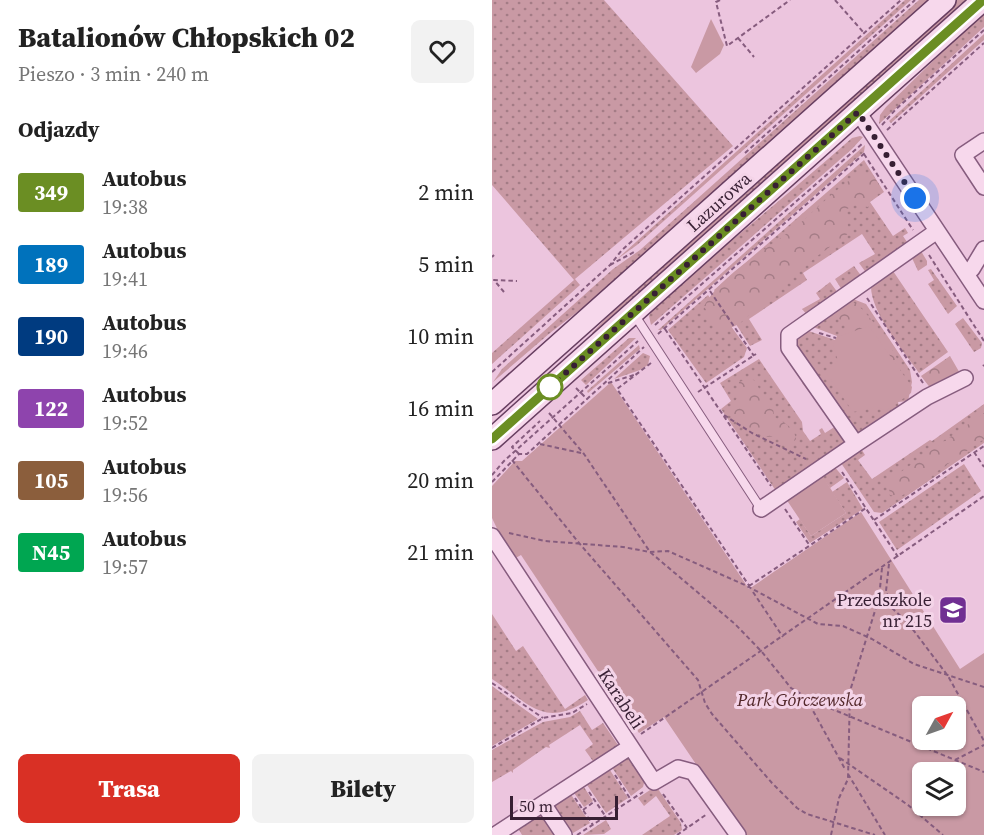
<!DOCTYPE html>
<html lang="pl">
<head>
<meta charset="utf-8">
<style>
	:root { --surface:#fff; --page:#f2f2f2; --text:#222; --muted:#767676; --accent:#d93025 }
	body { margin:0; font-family:"Source Serif 4",serif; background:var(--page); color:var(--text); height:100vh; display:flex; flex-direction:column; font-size:22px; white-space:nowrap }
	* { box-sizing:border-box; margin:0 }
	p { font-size:20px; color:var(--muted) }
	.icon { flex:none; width:33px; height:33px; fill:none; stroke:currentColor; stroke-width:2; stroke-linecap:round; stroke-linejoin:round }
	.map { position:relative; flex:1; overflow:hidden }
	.side { display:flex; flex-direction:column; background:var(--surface); width:492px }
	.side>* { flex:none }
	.badge { padding:0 12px; border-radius:4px; font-size:21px; line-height:39px }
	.needle { width:39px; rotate:50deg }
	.buttons { position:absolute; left:420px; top:696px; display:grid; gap:12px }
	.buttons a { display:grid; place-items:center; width:54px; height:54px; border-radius:9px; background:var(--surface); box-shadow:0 2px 4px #0004; font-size:30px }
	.scale { position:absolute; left:18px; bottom:15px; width:108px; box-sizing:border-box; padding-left:6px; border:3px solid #371f33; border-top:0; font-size:16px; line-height:21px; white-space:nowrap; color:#371f33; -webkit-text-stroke:4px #f4d4e8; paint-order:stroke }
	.you { position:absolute; width:30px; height:30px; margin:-15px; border:4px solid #fff; border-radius:50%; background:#1a73e8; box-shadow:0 0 0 9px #1a73e833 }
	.map>.badge { position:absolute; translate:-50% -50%; box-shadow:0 0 0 3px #fff }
	h2 { padding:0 18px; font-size:22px; line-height:54px }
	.round { display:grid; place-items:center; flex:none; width:63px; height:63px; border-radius:9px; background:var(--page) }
	.summary { display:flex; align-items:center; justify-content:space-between; height:102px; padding:0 18px }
	h1 { font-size:28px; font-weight:800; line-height:45px }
	.primary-button { display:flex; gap:12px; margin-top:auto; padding:12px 18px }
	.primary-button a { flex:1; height:69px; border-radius:9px; background:var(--accent); color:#fff; font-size:24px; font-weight:800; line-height:69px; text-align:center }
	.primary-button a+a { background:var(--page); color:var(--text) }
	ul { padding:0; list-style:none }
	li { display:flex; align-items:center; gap:18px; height:72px; padding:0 18px }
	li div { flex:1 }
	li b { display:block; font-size:22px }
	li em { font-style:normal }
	li .badge { min-width:66px; font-weight:700; text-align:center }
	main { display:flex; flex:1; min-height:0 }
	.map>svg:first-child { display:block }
	.grass { fill:url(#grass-dots) }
	.forest { fill:url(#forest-crowns) }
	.park { fill:#c999a4; fill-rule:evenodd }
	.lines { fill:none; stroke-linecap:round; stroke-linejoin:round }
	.lane-casing { stroke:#865c7e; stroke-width:10 }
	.street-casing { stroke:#865c7e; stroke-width:18 }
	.secondary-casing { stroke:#683f61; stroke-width:24 }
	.path { stroke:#865c7e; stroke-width:2; stroke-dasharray:4.5 3; stroke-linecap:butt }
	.lane { stroke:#f7d8ec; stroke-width:8 }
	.street { stroke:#f7d8ec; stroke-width:15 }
	.secondary { stroke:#f7d8ec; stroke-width:21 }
	.line-casing { stroke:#fff; stroke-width:14 }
	.line { stroke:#6b8e23; stroke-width:9 }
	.walk { stroke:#371f33; stroke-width:6; stroke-dasharray:0 10.8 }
	.stop-dot { fill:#fff; stroke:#6b8e23; stroke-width:3 }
	.labels { text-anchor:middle; stroke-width:6; stroke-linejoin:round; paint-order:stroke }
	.street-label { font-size:18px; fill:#371f33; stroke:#f4d4e8 }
	.poi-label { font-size:18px; fill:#371f33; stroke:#f4d4e8; text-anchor:end }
	.park-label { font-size:18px; font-style:italic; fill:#52272a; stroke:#f4d4e8 }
</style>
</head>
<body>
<main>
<section class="side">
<div class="summary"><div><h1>Batalionów Chłopskich 02</h1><p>Pieszo · 3 min · 240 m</p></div><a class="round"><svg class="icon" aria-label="heart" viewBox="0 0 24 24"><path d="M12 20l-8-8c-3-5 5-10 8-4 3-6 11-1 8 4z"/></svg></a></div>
<h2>Odjazdy</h2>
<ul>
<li><span class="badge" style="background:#6b8e23;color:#fff">349</span><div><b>Autobus</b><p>19:38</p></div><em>2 min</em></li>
<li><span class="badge" style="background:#0072bc;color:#fff">189</span><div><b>Autobus</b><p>19:41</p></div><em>5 min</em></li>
<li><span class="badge" style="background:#003b80;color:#fff">190</span><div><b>Autobus</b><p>19:46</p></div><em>10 min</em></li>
<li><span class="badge" style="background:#8e44ad;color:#fff">122</span><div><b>Autobus</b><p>19:52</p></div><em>16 min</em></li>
<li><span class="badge" style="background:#8b5e3c;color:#fff">105</span><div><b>Autobus</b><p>19:56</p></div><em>20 min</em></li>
<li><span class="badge" style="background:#00a651;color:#fff">N45</span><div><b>Autobus</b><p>19:57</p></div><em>21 min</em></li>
</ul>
<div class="primary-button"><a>Trasa</a><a>Bilety</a></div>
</section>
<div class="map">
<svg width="492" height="835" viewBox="0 0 492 835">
	<defs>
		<pattern id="grass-dots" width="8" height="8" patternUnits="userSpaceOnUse" patternTransform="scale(1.5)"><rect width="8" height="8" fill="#c999a4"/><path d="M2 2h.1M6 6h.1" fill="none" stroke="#a47c86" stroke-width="1.8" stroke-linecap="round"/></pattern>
		<pattern id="forest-crowns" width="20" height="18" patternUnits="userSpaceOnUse" patternTransform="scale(1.5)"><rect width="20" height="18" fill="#c999a4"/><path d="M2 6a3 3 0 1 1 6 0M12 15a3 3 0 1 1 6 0" fill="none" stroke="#a47c86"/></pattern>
	</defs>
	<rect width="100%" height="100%" fill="#ecc5de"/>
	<!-- grass -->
	<path class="grass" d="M 0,0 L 112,0 L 241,146 L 83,279 L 88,285 L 0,364 L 0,353 L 82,280 L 0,185 Z
		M 413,0 L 419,0 L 145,245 L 124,260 Z
		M 427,0 L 438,0 L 102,299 L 58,333 L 1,382 L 10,369 L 121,269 L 148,250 Z
		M 465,0 L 478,0 L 102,336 L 100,333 L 140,291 Z
		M 492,11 L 492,27 L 387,124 L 388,115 L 394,107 Z
		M 492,34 L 492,40 L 399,123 L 397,121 Z
		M 368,136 L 371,137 L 360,149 L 159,325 L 157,316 L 161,308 C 226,250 295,196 360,138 Z
		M 373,145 L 372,152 L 169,330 L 166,330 Z
		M 372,160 L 392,192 L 378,202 L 401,236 L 413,228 L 416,233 L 411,236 L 417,245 L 375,274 L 367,263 L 383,254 L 370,234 L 311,273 L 315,280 L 257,319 L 270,340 L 258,346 L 222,290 Z
		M 429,251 L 435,261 L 435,265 L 426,271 L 420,258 L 401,271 L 456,352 L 427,373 C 411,350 378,312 379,285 Z
		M 362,266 L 370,277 L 350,290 L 343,279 Z
		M 439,269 L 465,306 L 456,314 L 436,284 L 442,280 L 436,270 Z
		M 338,282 L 346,293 L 316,316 L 310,309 L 328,299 L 324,293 Z
		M 216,295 L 255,348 L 252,357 L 214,383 L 176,330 Z
		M 361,299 L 374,304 L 418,370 L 420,382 L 416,401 L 406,402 L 407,407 L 369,436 L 361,435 L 300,344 L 308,328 L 343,340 L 345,336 L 313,324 Z
		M 471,318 L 490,343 L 489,348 L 482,352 L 463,324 Z
		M 137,338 L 144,338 L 94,385 L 89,380 Z
		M 147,345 L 148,349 L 96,393 L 95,391 Z
		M 151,353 L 158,356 L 156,365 L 148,370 L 122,379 Z
		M 267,359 L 310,422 L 311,431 L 318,441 L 329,434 L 327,430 L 330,428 L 333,433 L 344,426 L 310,383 L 316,379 L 356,441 L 286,494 L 229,409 L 239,401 L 228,383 Z
		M 492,404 L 492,443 L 390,513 L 382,512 L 349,463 L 368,447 L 373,455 L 366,460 L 380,479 L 438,440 L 440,441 Z
		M 472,464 L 489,491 L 405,550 L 387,522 Z
		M 341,465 L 352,478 L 338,488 L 328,474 Z
		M 355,482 L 371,509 L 318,543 L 304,522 L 308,519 L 319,536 L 354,513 L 340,492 Z
		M 0,614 L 24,651 L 31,646 L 73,709 L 93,695 L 96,700 C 51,729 38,704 0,679 Z
		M 0,686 L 46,719 L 0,746 Z
		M 88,711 L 100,730 L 111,723 L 126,745 L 121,752 L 103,764 L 93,750 L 101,744 L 88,725 L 57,745 L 58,748 L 54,747 L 21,770 L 21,773 L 19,771 L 0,782 L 0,750 L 51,722 L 78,717 Z
		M 135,758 L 140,759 L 153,779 L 151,787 L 139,796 L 119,766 Z
		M 116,767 L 136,798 L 114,813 L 93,782 Z
		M 90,784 L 101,801 L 92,807 L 80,790 Z
		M 164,786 L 189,823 L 190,830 L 182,835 L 150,835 L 178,816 L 164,796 L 152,806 L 146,798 Z
		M 78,793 L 98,823 L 81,833 L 62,807 Z
		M 47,814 L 50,814 L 68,835 L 30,835 L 26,828 Z
		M 114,820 L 119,829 L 112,834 L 91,835 Z"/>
	<!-- forest -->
	<path class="forest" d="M 370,172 L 381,175 L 389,188 L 380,197 L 376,207 L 363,205 L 353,210 L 357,233 L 324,257 L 247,324 L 232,331 L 219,320 L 212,306 C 232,271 275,250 306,225 C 327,207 346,186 370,172 Z
		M 362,303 C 373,307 411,360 409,371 L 349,342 L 352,333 L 358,328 L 341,314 L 349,306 Z
		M 458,356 L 469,375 L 439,389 L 429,376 Z
		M 259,378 L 264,382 L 271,398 L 281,405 L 282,417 C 292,423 302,426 304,439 L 298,447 L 289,443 L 284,436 L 274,437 L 264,433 L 242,419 L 238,408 L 246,397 L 247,382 Z
		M 492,413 L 492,439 L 408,497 L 398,495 L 396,481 Z"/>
	<!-- park -->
	<path class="park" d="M 219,19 L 232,45 L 228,54 L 204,73 L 199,67 Z
		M 377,326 L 420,387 L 419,393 L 394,411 L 386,407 L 361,412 L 333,371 L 346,361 L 341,345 L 345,337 Z
		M 119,382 L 257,589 L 369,512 L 468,669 L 492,653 L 492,835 L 252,835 L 172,717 L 147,733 L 29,555 L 20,560 L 0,518 L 0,486 L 23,461 L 30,461 ZM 430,706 L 464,706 L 464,740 L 430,740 ZM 430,772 L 464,772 L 464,806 L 430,806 Z
		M 330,475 L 354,513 L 319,536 L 294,499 Z"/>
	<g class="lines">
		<!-- lane casing -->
		<g class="lane-casing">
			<path id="lane" d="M 142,314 L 269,509"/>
		</g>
		<!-- street casing -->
		<g class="street-casing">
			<path id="street" d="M 366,112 L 492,301
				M 492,141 L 471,155 L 492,187
				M 474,273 L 480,269 L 492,249
				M 364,444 L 435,397 L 473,378
				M 269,509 L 364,444 L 297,348 L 297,335 L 445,231
				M 0,536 L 162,782 L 186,768 L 201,772 L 246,835
				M 52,805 L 72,835
				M 3,835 L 138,747"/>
		</g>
		<!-- secondary casing -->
		<g class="secondary-casing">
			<path id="secondary" d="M 0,404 L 453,0
				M 0,439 L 491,0"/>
		</g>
		<!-- path -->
		<path class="path" d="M 228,0 L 224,2 L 235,46 L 298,0
			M 343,0 L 372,33
			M 246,38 L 262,57
			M 390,125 L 404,109 L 492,30
			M 395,130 L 492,43
			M 253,153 L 423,0
			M 372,154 L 421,230
			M 437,255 L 492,341
			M 0,257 L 2,255
			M 118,265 L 144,251
			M 218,291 L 262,356
			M 12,292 L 2,280 L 25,281
			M 375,298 L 431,383
			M 163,325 L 371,143
			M 173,329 L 279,486
			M 327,333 L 344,338
			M 166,334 L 374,152
			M 159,363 L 125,389 L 258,587
			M 491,366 L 492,365
			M 0,372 L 118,265 L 130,250 L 409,0
			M 116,383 L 142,375
			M 84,388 L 95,399 L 152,347
			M 206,392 L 264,354
			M 57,413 L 92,454 L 158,552 L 243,624 L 270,652 L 299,688 L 323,702 L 492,772
			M 232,415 L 260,433 L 314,459
			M 48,444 L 89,453
			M 482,452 L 492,467
			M 27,454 L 20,447 L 48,421
			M 20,460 L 87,543 L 206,680 L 213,703 L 220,714 L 280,783 L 305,808 L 315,814 L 383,835
			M 350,472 L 406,557
			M 0,475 L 12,461 L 146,341
			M 0,482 L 27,454 L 35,454 L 95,399
			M 293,509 L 318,546
			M 382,520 L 492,446
			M 17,533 L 53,541 L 131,547 L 158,552 L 176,551 L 253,585 L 326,624 L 351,626 L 380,639 L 422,664 L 492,687
			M 397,564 L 394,591 L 400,608 L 416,623 L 456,676 L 492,741
			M 257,586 L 374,508
			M 261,592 L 291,637
			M 0,683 L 51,718
			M 314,698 L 353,769
			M 149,734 L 492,496
			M 0,748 L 51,718 L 80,713 L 95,704
			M 348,758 L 416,805 L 451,835
			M 463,760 L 492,745
			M 356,774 L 393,835
			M 123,775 L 139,800
			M 97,792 L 114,817
			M 171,794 L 195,828
			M 83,798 L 101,825
			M 91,810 L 103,801
			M 85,835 L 151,792
			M 185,835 L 215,814
			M 339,835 L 347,798 L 356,779 L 358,691 L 387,598 L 390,568"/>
		<!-- lane -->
		<use href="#lane" class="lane"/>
		<!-- street -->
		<use href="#street" class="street"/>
		<!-- secondary -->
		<use href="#secondary" class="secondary"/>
	</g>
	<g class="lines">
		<!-- line casing -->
		<g class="line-casing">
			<path id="line" d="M 0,439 L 491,0"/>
		</g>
		<!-- line -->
		<use href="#line" class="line"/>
		<!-- walk -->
		<path class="walk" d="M 58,387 L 366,112 L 423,198"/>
	</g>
	<!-- icons -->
	<defs>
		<g id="school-square" transform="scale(1.5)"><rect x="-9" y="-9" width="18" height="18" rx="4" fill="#702f92" stroke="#f4d4e8"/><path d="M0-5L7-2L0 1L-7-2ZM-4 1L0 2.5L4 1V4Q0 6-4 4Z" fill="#fff"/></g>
	</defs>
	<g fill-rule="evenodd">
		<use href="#school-square" x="461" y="610"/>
	</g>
	<!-- markers -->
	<circle class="stop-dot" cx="58" cy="387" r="12"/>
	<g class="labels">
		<!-- street labels -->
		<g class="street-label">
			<text transform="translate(227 202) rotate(-42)" y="6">Lazurowa</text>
			<text transform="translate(129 699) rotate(57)" y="6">Karabeli</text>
		</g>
		<!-- poi labels -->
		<g class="poi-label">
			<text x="440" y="606">Przedszkole<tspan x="440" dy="21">nr 215</tspan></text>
		</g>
		<!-- park labels -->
		<g class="park-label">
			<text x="308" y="706">Park Górczewska</text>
		</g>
	</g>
</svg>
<div class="buttons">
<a><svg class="needle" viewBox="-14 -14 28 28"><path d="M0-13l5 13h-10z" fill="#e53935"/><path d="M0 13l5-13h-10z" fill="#767676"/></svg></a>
<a><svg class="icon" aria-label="layers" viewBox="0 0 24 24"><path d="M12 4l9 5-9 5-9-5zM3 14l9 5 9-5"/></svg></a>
</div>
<div class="scale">50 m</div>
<div class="you" style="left:423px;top:198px"></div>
</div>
</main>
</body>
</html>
